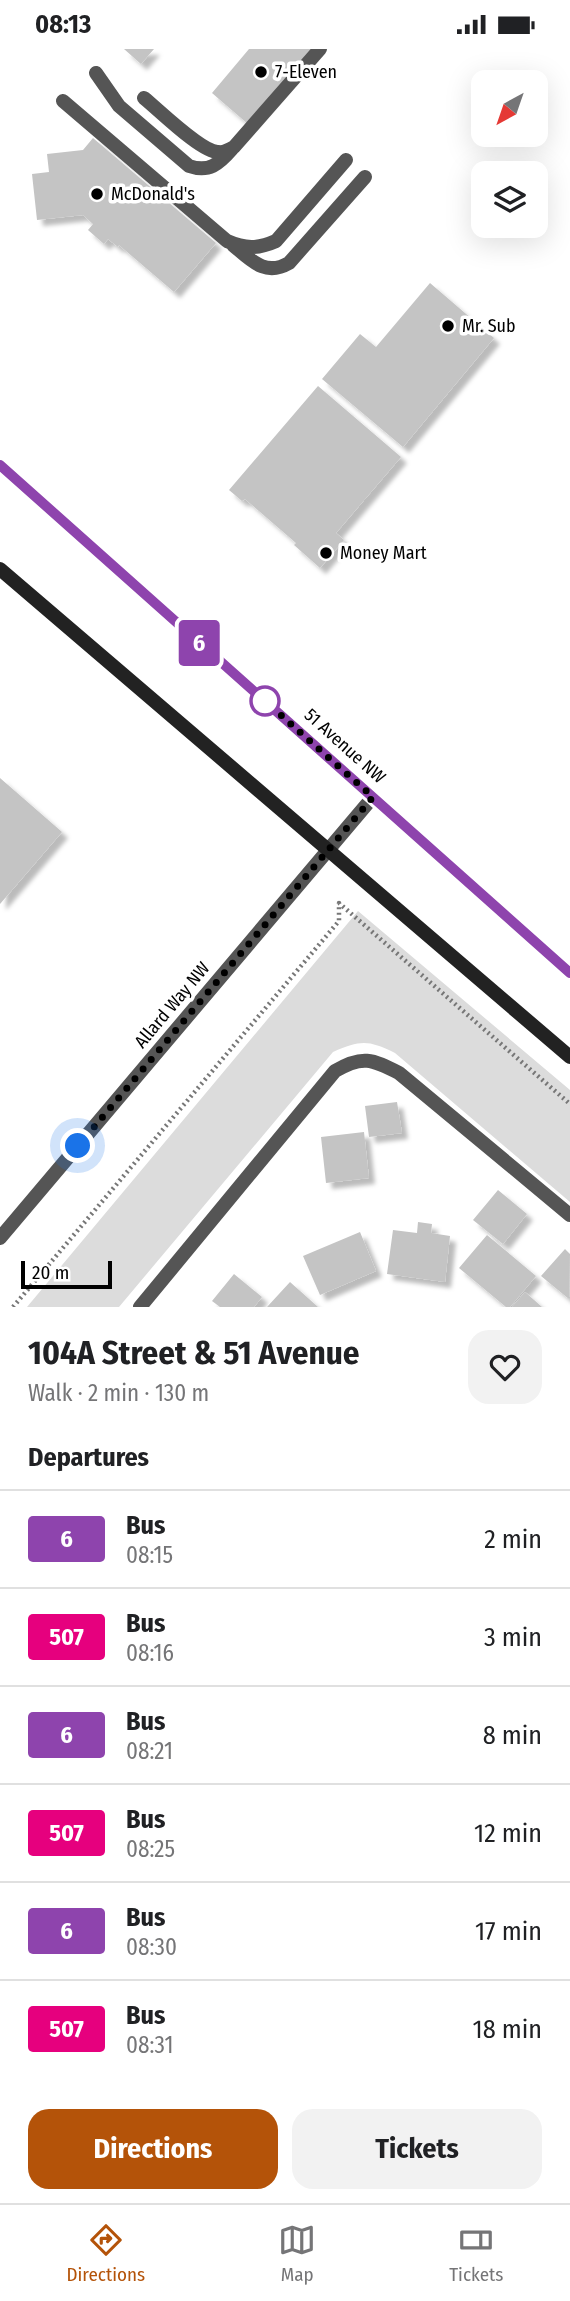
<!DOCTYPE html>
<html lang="en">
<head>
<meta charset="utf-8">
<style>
	:root { --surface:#fff; --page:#f2f2f2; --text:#202124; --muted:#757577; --line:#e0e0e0; --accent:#b45309 }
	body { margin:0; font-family:"Fira Sans Condensed",sans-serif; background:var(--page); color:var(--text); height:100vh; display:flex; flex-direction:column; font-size:26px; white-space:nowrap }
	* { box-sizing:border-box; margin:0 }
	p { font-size:23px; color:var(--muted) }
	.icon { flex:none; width:38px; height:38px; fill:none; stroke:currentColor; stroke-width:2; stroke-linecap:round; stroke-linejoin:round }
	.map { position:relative; height:1258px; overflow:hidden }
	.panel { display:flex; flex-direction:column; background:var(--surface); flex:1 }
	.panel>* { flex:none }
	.badge { padding:0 14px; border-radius:5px; font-size:24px; line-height:46px }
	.needle { width:46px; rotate:220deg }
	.fabs { position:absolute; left:471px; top:21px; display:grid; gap:14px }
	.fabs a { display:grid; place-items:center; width:77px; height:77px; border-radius:14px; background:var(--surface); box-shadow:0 7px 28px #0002; font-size:35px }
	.scale { position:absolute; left:21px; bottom:18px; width:91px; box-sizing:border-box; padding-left:7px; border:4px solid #000; border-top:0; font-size:19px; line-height:24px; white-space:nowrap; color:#000; -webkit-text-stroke:5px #fff; paint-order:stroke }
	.you { position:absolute; width:35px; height:35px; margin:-18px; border:5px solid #fff; border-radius:50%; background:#1a73e8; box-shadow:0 0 0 10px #1a73e833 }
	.map>.badge { position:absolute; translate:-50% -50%; box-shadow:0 0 0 4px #fff }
	h2 { padding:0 28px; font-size:26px; line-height:63px }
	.round { display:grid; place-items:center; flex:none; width:74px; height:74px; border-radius:21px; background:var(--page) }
	.head { display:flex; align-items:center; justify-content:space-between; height:119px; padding:0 28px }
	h1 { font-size:33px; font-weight:700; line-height:52px }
	.action { display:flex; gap:14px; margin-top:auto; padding:14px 28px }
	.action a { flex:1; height:80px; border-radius:21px; background:var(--accent); color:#fff; font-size:28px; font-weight:700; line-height:80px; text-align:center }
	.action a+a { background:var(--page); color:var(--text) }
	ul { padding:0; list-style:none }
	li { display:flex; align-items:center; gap:21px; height:98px; padding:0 28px; border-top:2px solid var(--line) }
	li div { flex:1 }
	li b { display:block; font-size:26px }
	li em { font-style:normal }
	li .badge { min-width:77px; font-weight:700; text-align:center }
	.status { display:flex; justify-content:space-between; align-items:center; height:49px; padding:0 35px; background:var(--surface); direction:ltr }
	.status svg { height:19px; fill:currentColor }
	.tabs { display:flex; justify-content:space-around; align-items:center; height:98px; border-top:2px solid var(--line); background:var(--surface); font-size:19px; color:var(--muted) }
	.tabs a { display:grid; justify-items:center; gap:4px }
	.tabs .selected { color:var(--accent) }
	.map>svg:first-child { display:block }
	.green { fill:#dcdcdc }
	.building { fill:#c4c4c4; filter:url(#shadow) }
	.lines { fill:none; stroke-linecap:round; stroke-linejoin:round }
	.path { stroke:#777; stroke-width:4.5; stroke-dasharray:2 3.5; stroke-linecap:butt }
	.lane { stroke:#555; stroke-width:14 }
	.street { stroke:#555; stroke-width:14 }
	.secondary { stroke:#222; stroke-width:14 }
	.line-casing { stroke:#fff; stroke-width:16 }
	.line { stroke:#8e44ad; stroke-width:10 }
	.walk { stroke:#000; stroke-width:7; stroke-dasharray:0 12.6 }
	.poi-dot { fill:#000; stroke:#fff; stroke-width:2.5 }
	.stop-dot { fill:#fff; stroke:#8e44ad; stroke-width:3.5 }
	.labels { text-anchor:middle; stroke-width:7; stroke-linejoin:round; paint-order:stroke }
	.poi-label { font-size:18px; fill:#000; stroke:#fff; text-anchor:start }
	.street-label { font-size:18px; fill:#000; stroke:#fff }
</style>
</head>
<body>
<div class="status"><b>08:13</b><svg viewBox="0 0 49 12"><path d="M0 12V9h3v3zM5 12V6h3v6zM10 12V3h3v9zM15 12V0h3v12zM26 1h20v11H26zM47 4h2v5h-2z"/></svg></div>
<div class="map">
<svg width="570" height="1258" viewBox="0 0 570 1258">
	<defs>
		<filter id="shadow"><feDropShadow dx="6" dy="6" stdDeviation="2" flood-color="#0004"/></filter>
	</defs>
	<rect width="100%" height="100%" fill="#fff"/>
	<!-- green -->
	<path class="green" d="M 358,862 L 570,1041 L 570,1153 L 395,1004 C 368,991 361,991 333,1003 L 119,1258 L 27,1258 Z"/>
	<!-- building -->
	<path class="building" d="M 124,0 L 154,0 L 141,15 Z
		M 249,0 L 312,0 L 248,75 L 212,44 Z
		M 93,89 L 216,194 L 174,243 L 119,196 L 118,198 L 108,190 L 104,195 L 88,181 L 93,175 L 83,166 L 37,171 L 32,125 L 49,123 L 47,105 L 83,101 Z
		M 430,234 L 494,289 L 403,398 L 322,330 L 360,285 L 376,298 Z
		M 318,337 L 401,408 L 336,484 L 344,491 L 320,519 L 294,496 L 296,494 L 245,450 L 242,452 L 229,441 Z
		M 0,729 L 62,783 L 0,855 Z
		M 397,1053 L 402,1084 L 369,1088 L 365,1057 Z
		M 364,1083 L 369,1129 L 326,1134 L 321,1088 Z
		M 498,1141 L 527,1165 L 503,1195 L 473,1171 Z
		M 418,1173 L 432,1175 L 431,1184 L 450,1187 L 445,1233 L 387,1225 L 393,1181 L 417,1184 Z
		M 360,1183 L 376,1222 L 320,1246 L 303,1207 Z
		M 487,1186 L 536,1227 L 510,1258 L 506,1258 L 459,1219 Z
		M 565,1200 L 570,1205 L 569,1250 L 541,1227 Z
		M 234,1225 L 262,1248 L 254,1258 L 220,1258 L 212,1252 Z
		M 290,1233 L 318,1258 L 267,1258 Z
		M 525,1243 L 542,1258 L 512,1258 Z"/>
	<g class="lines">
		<!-- path -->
		<path class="path" d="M 13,1258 L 339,872 L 339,854 L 570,1055"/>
		<!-- lane -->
		<path class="lane" d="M 96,24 L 119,57 L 189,117 C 209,124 219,115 232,100
			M 144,49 C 159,61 201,103 218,103 C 224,104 229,101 234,98 L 320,0
			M 63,52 L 227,192 C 245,200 258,200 276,192 L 346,111
			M 233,196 C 251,211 265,228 289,214 L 365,128
			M 140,1258 L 335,1022 C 362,1006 372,1010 399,1024 L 570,1166"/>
		<!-- street -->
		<path class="street" d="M 0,1189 L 373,748"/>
		<!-- secondary -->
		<path class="secondary" d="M 0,416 L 570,924
			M 0,520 L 570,1008"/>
	</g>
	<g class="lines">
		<!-- line casing -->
		<g class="line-casing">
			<path id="line" d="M 0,416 L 570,924"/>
		</g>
		<!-- line -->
		<use href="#line" class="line"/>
		<!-- walk -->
		<path class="walk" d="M 78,1097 L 373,748 L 265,652"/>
	</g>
	<!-- markers -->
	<g class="poi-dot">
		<circle cx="261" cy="23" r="7"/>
		<circle cx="97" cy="145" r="7"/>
		<circle cx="448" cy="277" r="7"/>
		<circle cx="326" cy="504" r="7"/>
	</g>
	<circle class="stop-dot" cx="265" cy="652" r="14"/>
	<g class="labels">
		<!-- poi labels -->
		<g class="poi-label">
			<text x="275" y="29">7-Eleven</text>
			<text x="111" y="151">McDonald's</text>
			<text x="462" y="283">Mr. Sub</text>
			<text x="340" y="510">Money Mart</text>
		</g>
		<!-- street labels -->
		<g class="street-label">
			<text transform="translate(345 697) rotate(42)" y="6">51 Avenue NW</text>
			<text transform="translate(172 956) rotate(-50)" y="6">Allard Way NW</text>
		</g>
	</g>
</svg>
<div class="fabs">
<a><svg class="needle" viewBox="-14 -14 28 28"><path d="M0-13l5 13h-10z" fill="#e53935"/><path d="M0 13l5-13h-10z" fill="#757577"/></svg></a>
<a><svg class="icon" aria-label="layers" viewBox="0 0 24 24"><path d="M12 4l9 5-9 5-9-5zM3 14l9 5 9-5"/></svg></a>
</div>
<div class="scale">20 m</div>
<div class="you" style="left:78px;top:1097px"></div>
<b class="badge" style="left:199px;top:594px;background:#8e44ad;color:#fff">6</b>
</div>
<section class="panel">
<div class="head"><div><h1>104A Street &amp; 51 Avenue</h1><p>Walk · 2 min · 130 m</p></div><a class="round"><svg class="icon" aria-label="heart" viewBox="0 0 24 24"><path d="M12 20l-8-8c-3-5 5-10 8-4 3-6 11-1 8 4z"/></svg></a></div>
<h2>Departures</h2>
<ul>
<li><span class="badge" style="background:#8e44ad;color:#fff">6</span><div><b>Bus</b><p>08:15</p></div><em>2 min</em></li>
<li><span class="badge" style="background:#e6007e;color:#fff">507</span><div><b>Bus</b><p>08:16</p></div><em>3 min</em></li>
<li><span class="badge" style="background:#8e44ad;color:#fff">6</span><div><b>Bus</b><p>08:21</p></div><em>8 min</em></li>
<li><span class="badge" style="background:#e6007e;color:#fff">507</span><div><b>Bus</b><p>08:25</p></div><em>12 min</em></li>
<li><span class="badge" style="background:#8e44ad;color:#fff">6</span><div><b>Bus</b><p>08:30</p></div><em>17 min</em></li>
<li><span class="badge" style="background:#e6007e;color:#fff">507</span><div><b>Bus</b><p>08:31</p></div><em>18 min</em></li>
</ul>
<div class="action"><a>Directions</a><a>Tickets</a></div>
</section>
<nav class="tabs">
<a class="selected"><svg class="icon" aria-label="directions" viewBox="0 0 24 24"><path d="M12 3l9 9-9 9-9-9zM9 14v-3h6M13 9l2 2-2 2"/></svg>Directions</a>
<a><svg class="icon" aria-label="map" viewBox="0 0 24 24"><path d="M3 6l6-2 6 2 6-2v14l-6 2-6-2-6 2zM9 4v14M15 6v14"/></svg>Map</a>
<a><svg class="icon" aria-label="tickets" viewBox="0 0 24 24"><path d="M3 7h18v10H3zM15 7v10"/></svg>Tickets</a>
</nav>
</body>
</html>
